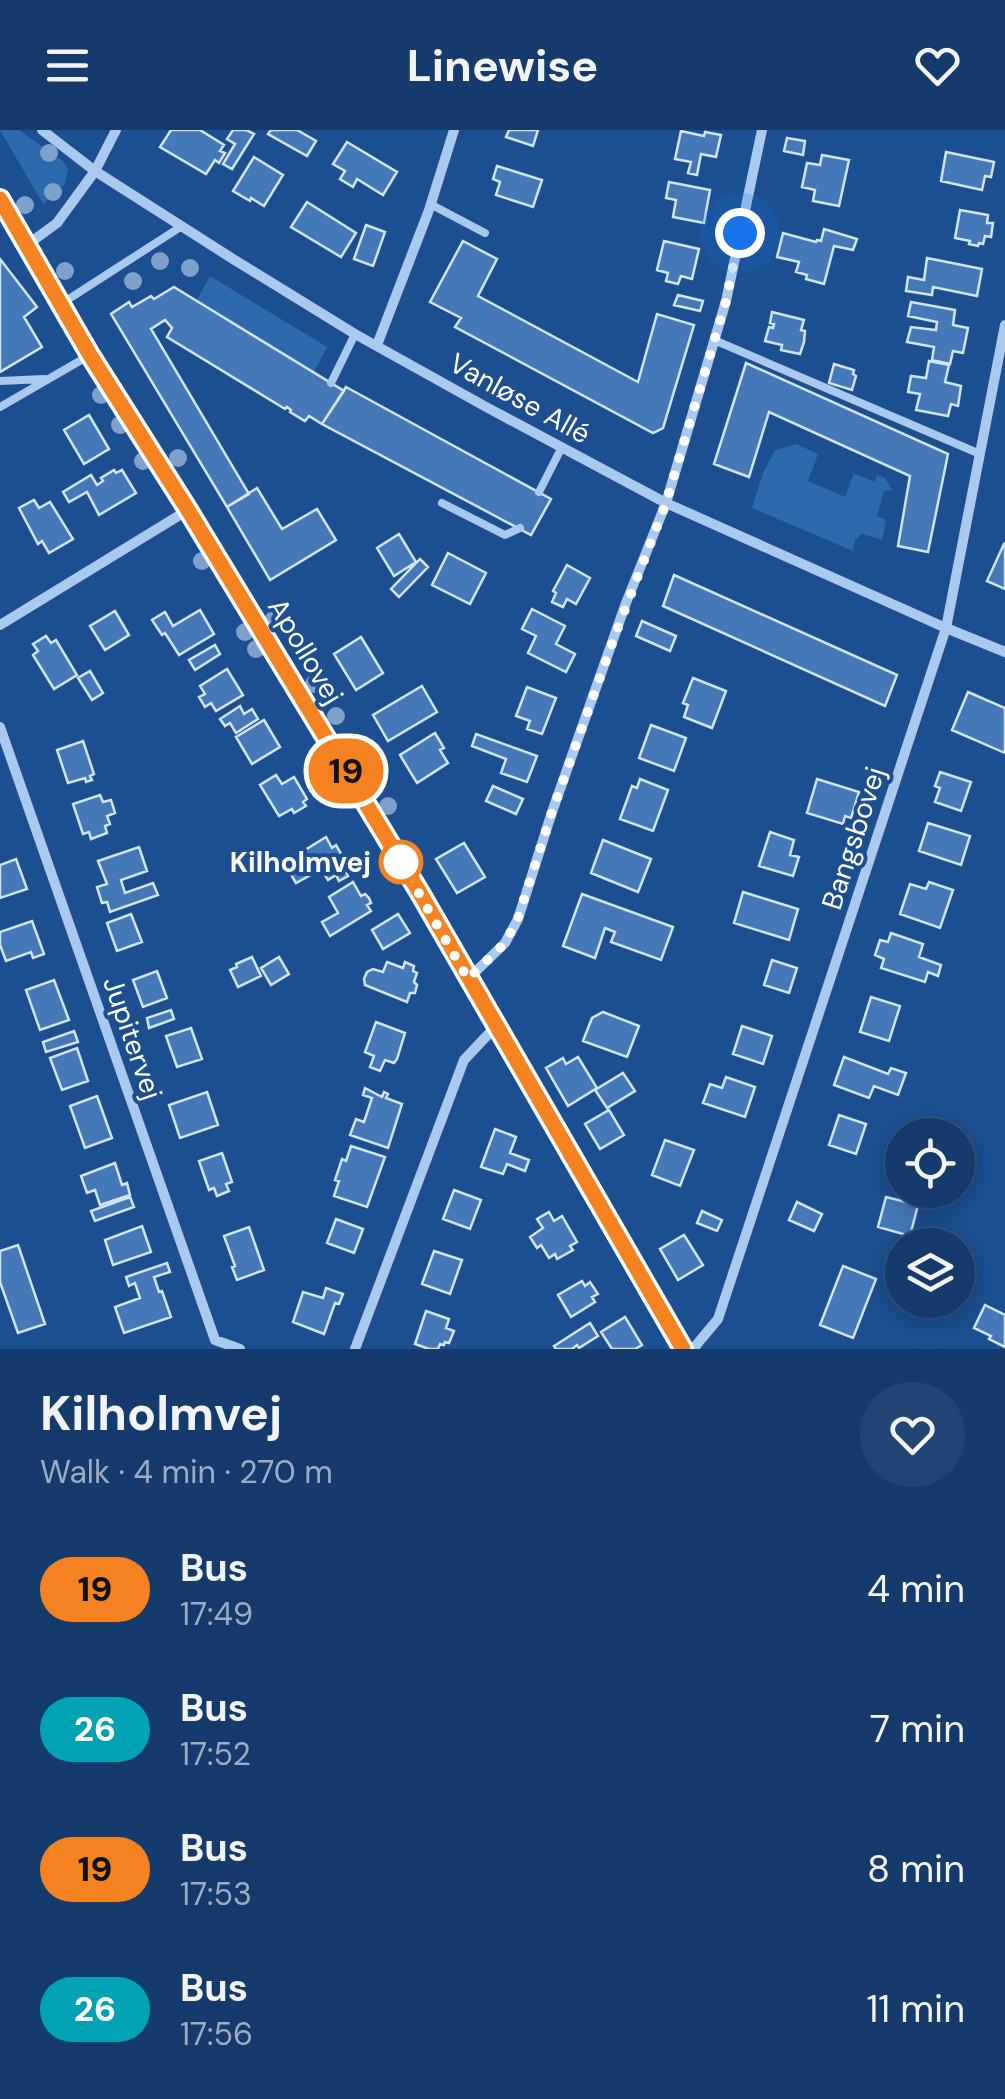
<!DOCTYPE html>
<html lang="en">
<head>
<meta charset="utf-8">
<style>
	:root { --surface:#143b6b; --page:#214673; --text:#f1f3f6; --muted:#9dadc1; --line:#33557e }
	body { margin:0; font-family:"DM Sans",sans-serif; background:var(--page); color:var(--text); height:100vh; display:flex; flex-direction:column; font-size:38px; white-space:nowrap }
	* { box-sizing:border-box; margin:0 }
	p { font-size:32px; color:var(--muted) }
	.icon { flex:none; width:55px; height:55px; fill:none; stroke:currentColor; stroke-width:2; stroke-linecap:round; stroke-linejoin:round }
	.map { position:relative; height:1219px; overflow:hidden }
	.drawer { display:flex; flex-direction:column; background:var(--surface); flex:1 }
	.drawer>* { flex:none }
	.badge { padding:0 20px; border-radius:32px; font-size:35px; line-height:65px }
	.buttons { position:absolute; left:885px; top:988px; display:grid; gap:20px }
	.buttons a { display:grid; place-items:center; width:90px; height:90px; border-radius:50%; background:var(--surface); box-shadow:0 5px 25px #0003,0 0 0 2px var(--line); font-size:50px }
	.you { position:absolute; width:50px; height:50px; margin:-25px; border:8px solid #fff; border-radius:50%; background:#1a73e8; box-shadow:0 0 0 15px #1a73e833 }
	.map>.badge { position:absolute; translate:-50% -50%; box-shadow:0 0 0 5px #fff }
	.round { display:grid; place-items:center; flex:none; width:105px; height:105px; border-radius:52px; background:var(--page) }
	.head { display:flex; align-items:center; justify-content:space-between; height:170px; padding:0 40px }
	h1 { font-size:48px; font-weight:700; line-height:75px }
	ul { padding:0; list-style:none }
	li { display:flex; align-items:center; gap:30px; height:140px; padding:0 40px }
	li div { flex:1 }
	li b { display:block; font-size:38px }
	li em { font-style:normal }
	li .badge { min-width:110px; font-weight:700; text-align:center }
	header { display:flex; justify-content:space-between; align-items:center; height:130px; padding:0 40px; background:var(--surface); font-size:45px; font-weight:700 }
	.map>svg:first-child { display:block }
	.green { fill:#2e69ad }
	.building { fill:#4478b7; stroke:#cfe3fa; stroke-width:2.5 }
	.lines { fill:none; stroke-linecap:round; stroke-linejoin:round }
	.service { stroke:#a9c9ee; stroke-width:8 }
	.minor { stroke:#a9c9ee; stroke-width:10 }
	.tertiary { stroke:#a9c9ee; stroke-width:18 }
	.tree { fill:#7ea0ca }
	.line-casing { stroke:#fff; stroke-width:22 }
	.line { stroke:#f58220; stroke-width:15 }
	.walk { stroke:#fff; stroke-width:10; stroke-dasharray:0 18 }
	.stop-dot { fill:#fff; stroke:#f58220; stroke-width:5 }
	.labels { text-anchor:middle; stroke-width:8; stroke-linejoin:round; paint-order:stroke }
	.street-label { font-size:28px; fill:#fff; stroke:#1b4f8f }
	.stop-label { font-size:28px; font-weight:bold; fill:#fff; stroke:#1b4f8f; text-anchor:end }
</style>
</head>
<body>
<header><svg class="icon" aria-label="menu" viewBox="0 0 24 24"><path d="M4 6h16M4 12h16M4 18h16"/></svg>Linewise<svg class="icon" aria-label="heart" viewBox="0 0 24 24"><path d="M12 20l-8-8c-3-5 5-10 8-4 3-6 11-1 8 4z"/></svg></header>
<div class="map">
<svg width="1005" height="1219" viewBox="0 0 1005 1219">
	<rect width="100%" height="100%" fill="#1b4f8f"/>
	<!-- green -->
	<path class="green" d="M 0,0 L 19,0 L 63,31 L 68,39 L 65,54 L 43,74 Z
		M 210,146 L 327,217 L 314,242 L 196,171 Z
		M 796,314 L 818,324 L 808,351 L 845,367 L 854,343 L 874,352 L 877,345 L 885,348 L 892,360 L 884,361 L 877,386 L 886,390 L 882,410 L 862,404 L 855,410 L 853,421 L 752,378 L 763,343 L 775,320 Z"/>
	<!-- building -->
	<path class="building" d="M 171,0 L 200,0 L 224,15 L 220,21 L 225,23 L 219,33 L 215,30 L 206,44 L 160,17 Z
		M 233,0 L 246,0 L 254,4 L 232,39 L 223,34 L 235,14 L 227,9 Z
		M 271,0 L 297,0 L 316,11 L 307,26 L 268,4 Z
		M 509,0 L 538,0 L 533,16 L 506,7 Z
		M 681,1 L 704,6 L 705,2 L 721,5 L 716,27 L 701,24 L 697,45 L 688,43 L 691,32 L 675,29 Z
		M 787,8 L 805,11 L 803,25 L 784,21 Z
		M 347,12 L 397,42 L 383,65 L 357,49 L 353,57 L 340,49 L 345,41 L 333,34 Z
		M 946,22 L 994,32 L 991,47 L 985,46 L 982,60 L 941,51 Z
		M 822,25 L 849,30 L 839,76 L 813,71 L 815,60 L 802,57 L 807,33 L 820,35 Z
		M 254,27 L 283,45 L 264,76 L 251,68 L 250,71 L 233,61 Z
		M 497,36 L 542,50 L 533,77 L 496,65 L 500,52 L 493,49 Z
		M 669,52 L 710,60 L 704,93 L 673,87 L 676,70 L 666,68 Z
		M 307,72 L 356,103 L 341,127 L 291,97 Z
		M 960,80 L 988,85 L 987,93 L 993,93 L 991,107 L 985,106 L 983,114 L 979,113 L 978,116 L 969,114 L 970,111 L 955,108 Z
		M 366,95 L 385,102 L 373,136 L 354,129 Z
		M 824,99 L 857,109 L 853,120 L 834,116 L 824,154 L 806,149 L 807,145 L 796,142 L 799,132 L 777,127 L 783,103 L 816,112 L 817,110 L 821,111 Z
		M 463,111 L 497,129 L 478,166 L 638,252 L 657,184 L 694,195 L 663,298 L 653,303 L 455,197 L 461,188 L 430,172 Z
		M 664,111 L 699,119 L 692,149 L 681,146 L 678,154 L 666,151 L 668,143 L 657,140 Z
		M 927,128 L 982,139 L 977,166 L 933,157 L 932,165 L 906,161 L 908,147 L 924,150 Z
		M 0,129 L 37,177 L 24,187 L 42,217 L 0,242 Z
		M 174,157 L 344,261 L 322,294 L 309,286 L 305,291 L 290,282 L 291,280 L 287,277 L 285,279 L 167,207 L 172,198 L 165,190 L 151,199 L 249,364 L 227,377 L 111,184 L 129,172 L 132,177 L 151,166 L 154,169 Z
		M 678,165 L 703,171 L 700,181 L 674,175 Z
		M 911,172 L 955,180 L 953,195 L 968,198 L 963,223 L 953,221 L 950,234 L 932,230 L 934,217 L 907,212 L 911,197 L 936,200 L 937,192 L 908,186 Z
		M 772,182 L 804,190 L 801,200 L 805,201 L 804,212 L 800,224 L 781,220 L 782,215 L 765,211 L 769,197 L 773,198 L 774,194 L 770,193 Z
		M 929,231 L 949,235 L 945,252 L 961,256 L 958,276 L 951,274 L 948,286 L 916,280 L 920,264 L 908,262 L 911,246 L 926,248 Z
		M 746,233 L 948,324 L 928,422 L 898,416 L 910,346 L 769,282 L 749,347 L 714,334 Z
		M 834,234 L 854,240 L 853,244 L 856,246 L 852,260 L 829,253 Z
		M 346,257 L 551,369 L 531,405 L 322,294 Z
		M 89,285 L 109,319 L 84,334 L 64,300 Z
		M 114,340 L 116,343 L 122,340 L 136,363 L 99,385 L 87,362 L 69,372 L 63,362 L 91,345 L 97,355 L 103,351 L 101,348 Z
		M 257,358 L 282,399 L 317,379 L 336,410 L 270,450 L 227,377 Z
		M 34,370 L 39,378 L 50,372 L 73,409 L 49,423 L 42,411 L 38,414 L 19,378 Z
		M 399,404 L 416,432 L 394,446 L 377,418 Z
		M 1004,414 L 1005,415 L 1005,459 L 987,451 Z
		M 448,423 L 486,443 L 470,474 L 432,455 Z
		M 420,429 L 428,437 L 399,467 L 391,459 Z
		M 567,435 L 590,448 L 576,474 L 567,469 L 563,477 L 552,472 L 556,463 L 553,461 Z
		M 674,445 L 897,545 L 885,576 L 663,476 Z
		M 532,479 L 565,496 L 556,514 L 575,524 L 566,542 L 528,523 L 536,506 L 522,499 Z
		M 200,480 L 214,504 L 179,525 L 165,503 L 162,505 L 152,490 L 165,482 L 173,496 Z
		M 115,481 L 129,505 L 105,520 L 90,496 Z
		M 642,491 L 676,506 L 670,521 L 636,506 Z
		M 46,506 L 51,513 L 56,510 L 77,545 L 54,559 L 33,525 L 38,521 L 33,514 Z
		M 361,507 L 383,543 L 356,560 L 334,524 Z
		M 215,515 L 220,524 L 195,540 L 189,530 Z
		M 227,539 L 243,565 L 216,581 L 211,573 L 205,577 L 199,567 L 205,564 L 200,556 Z
		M 90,541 L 103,563 L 92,570 L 78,548 Z
		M 693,548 L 726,561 L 712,598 L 684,587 L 688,575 L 683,573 Z
		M 422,556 L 437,582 L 388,611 L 373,585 Z
		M 527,557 L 556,568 L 542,604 L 527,599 L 530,591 L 516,586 Z
		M 968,562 L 1005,578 L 1005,623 L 952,600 Z
		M 240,576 L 244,584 L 252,579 L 258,589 L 236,603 L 230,593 L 225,596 L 220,589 Z
		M 264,590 L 280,617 L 252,634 L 236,607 Z
		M 651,595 L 686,608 L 674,641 L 639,628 Z
		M 435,603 L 444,618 L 440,620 L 448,633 L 417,653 L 400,625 Z
		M 476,604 L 537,626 L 527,652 L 501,643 L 506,629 L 472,616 Z
		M 83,611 L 94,644 L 90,646 L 92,650 L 86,652 L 85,648 L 68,653 L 57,620 Z
		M 940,642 L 971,652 L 961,681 L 935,672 L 940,658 L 935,656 Z
		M 276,645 L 282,654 L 294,647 L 307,669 L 303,672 L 306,676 L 294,683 L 292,679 L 279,686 L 260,655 Z
		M 640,649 L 668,660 L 653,701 L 620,689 L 632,656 L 637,658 Z
		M 817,649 L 859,662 L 851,688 L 845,686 L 843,694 L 807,683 Z
		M 493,656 L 523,669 L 516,684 L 486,671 Z
		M 100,665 L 103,672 L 111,670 L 115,683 L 107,686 L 110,694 L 105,696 L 107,703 L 91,709 L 89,702 L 83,704 L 73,674 Z
		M 928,693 L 970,706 L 961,735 L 919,721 Z
		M 770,702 L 794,710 L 790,725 L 799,727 L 793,746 L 759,736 Z
		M 326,707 L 332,718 L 336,715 L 343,727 L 296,753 L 284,733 Z
		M 603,710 L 651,729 L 638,762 L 591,743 Z
		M 464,713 L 485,747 L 457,763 L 436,729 Z
		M 139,717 L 147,741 L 121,750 L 125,763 L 153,753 L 158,765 L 110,782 L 107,772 L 102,773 L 97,757 L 107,754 L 98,731 Z
		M 16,729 L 27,759 L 0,768 L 0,735 Z
		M 340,731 L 348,746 L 339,751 L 336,745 L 328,750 L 323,742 Z
		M 353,752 L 361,766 L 365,764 L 369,768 L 371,773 L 367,775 L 371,781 L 330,806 L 322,792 L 338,783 L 329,767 Z
		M 929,752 L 953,760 L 940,798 L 900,784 L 910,754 L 926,759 Z
		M 743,762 L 798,779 L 789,810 L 734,793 Z
		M 582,764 L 673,797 L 661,830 L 611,812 L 615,802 L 605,798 L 595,828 L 563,816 Z
		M 131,784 L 142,812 L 117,821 L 107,793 Z
		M 398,784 L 410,803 L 383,819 L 372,800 Z
		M 32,791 L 44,824 L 33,828 L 31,822 L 6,831 L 0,815 L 0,802 Z
		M 891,803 L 923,814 L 919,827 L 941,835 L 938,846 L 928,842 L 925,852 L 881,838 L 884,829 L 875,825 L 880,810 L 888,812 Z
		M 252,827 L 261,846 L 238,857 L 230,840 L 237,837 L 236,834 Z
		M 279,827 L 289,844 L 271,855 L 261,838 Z
		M 772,830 L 797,838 L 789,863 L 764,855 Z
		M 387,832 L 403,838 L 405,832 L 414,836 L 413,841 L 417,843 L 414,852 L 417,855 L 415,863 L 410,863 L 407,872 L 365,855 L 364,849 L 367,842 L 373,839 L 383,842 Z
		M 157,841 L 167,868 L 143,877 L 133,850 Z
		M 54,850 L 69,890 L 40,900 L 26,860 Z
		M 871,867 L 900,876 L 889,911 L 860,902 Z
		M 171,880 L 174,889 L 149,898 L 147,888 Z
		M 603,882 L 639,896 L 627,927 L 583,911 L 592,888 Z
		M 376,892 L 405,903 L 397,929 L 394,933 L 385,930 L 380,941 L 370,937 L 374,926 L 365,922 Z
		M 742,896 L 772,906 L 763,934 L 733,924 Z
		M 191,898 L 202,929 L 177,937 L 166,906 Z
		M 74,901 L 78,912 L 46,922 L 43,912 Z
		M 77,918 L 88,951 L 62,960 L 50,928 Z
		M 578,927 L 597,958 L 568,976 L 546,938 L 563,928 L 566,934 Z
		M 844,927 L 888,944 L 891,938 L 906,943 L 898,965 L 874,956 L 869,968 L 834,955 Z
		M 623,943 L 635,961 L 607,978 L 595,960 Z
		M 726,947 L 755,957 L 745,987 L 703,973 L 710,954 L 722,958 Z
		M 365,958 L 382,967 L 384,962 L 388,964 L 386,968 L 402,974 L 388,1018 L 350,1005 L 356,989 L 364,992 L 372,968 L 363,965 Z
		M 207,962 L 218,995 L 180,1008 L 169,975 Z
		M 97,966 L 112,1008 L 85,1018 L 70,976 Z
		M 609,980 L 624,1005 L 600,1019 L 585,994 Z
		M 839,985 L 866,994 L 856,1024 L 829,1015 Z
		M 495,999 L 516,1007 L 510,1023 L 529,1030 L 525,1041 L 507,1034 L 503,1044 L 481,1037 Z
		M 665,1010 L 694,1020 L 680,1056 L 652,1045 Z
		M 351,1016 L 385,1027 L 367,1077 L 334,1066 L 339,1051 L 335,1050 L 342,1029 L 346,1031 Z
		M 222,1023 L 232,1052 L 226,1054 L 229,1061 L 217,1066 L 214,1058 L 209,1060 L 199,1031 Z
		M 115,1033 L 122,1055 L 127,1053 L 130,1065 L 100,1075 L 95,1060 L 87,1063 L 81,1046 Z
		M 454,1060 L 481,1070 L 470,1099 L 443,1089 Z
		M 130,1067 L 134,1077 L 95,1091 L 91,1081 Z
		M 886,1067 L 918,1075 L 910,1106 L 878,1097 Z
		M 797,1072 L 822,1084 L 814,1101 L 789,1090 Z
		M 702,1081 L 722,1090 L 717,1101 L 697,1093 Z
		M 549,1082 L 554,1091 L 562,1086 L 577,1112 L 570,1116 L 573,1120 L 557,1129 L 555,1124 L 549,1128 L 541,1115 L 537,1118 L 530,1107 L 543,1098 L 537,1089 Z
		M 336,1089 L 363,1099 L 354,1123 L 327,1113 Z
		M 142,1096 L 151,1122 L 113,1135 L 105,1110 Z
		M 249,1097 L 264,1140 L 237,1150 L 232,1137 L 235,1136 L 224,1106 Z
		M 684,1105 L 703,1135 L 678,1150 L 660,1119 Z
		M 18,1115 L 45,1194 L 18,1203 L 0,1152 L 0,1121 Z
		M 434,1121 L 462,1130 L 450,1164 L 422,1154 Z
		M 167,1133 L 170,1142 L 154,1147 L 159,1162 L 162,1161 L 171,1187 L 124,1203 L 115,1177 L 140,1168 L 135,1153 L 129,1156 L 126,1147 Z
		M 843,1136 L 876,1149 L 853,1208 L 820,1195 Z
		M 582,1151 L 585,1156 L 590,1152 L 598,1164 L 592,1167 L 595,1172 L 571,1187 L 558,1165 Z
		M 326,1158 L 343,1164 L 339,1174 L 335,1173 L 324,1204 L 293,1192 L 303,1162 L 323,1168 Z
		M 985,1175 L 1005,1185 L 1005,1217 L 989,1209 L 991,1206 L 974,1198 Z
		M 426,1181 L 449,1189 L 446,1198 L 454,1201 L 449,1213 L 445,1212 L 444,1215 L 440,1214 L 438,1219 L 429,1219 L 415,1214 Z
		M 625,1187 L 642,1215 L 635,1219 L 612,1219 L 601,1202 Z
		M 590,1193 L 598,1206 L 579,1218 L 577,1215 L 572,1219 L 556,1219 L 554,1216 Z"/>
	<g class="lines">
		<!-- service -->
		<path class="service" d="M 430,74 L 485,103
			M 61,174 L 182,96
			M 714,210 L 980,324
			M 0,251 L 44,249
			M 331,253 L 355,204
			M 0,277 L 90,225
			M 539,362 L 562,317
			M 442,373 L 505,405 L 520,398"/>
		<!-- minor -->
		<path class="minor" d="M 42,0 L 95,41 L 233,129 L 355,204 L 488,278 L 666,373 L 946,498 L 1005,522
			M 27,115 L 57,93 L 95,41 L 116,0
			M 377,215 L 429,80 L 454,0
			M 0,495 L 188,380
			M 0,597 L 215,1210 L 240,1219
			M 468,849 L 505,813 L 518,789 L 552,682 L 626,473 L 666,373 L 726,171 L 762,0
			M 355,1219 L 464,930 L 496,896
			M 693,1219 L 718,1189 L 946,498 L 1005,195"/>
		<!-- tertiary -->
		<path class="tertiary" d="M 0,69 L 90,225 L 188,380 L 420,763 L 683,1219"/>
	</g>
	<!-- trees -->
	<g class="tree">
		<circle cx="49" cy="23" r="9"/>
		<circle cx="53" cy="62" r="9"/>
		<circle cx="25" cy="75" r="9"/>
		<circle cx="160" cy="131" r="9"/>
		<circle cx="190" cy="138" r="9"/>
		<circle cx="65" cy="141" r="9"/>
		<circle cx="133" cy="151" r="9"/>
		<circle cx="101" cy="265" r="9"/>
		<circle cx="120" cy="295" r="9"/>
		<circle cx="178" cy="328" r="9"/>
		<circle cx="143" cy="331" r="9"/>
		<circle cx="202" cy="431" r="9"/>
		<circle cx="274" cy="489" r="9"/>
		<circle cx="245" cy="502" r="9"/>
		<circle cx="256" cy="519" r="9"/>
		<circle cx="314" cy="554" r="9"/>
		<circle cx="336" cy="586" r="9"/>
		<circle cx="354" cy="620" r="9"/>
		<circle cx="388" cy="676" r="9"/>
	</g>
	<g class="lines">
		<!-- line casing -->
		<g class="line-casing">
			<path id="line" d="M 0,69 L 90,225 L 188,380 L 420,763 L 683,1219"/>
		</g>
		<!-- line -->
		<use href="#line" class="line"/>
		<!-- walk -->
		<path class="walk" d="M 401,732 L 468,849 L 505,813 L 518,788 L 552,682 L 614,508 L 666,373 L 726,171 L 740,103"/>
	</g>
	<!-- markers -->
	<circle class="stop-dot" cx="401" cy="732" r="20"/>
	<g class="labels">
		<!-- street labels -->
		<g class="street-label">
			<text transform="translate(520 268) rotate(29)" y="10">Vanløse Allé</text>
			<text transform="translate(306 521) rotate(59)" y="10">Apollovej</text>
			<text transform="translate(853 708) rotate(-72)" y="10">Bangsbovej</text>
			<text transform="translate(133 908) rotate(71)" y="10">Jupitervej</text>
		</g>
		<!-- stop labels -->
		<g class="stop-label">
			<text x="371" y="742">Kilholmvej</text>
		</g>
	</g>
</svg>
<div class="buttons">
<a><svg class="icon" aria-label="locate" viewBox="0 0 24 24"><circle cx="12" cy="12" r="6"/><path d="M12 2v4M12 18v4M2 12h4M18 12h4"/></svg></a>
<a><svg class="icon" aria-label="layers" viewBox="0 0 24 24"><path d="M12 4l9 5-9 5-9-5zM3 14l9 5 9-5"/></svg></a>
</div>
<div class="you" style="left:740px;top:103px"></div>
<b class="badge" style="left:346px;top:641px;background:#f58220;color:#111">19</b>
</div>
<section class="drawer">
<div class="head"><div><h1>Kilholmvej</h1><p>Walk · 4 min · 270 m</p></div><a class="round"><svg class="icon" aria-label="heart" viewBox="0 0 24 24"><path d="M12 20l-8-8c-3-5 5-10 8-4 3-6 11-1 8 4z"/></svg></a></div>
<ul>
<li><span class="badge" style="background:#f58220;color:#111">19</span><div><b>Bus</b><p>17:49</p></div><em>4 min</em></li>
<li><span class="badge" style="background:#00a3b4;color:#fff">26</span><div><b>Bus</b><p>17:52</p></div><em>7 min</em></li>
<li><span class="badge" style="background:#f58220;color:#111">19</span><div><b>Bus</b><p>17:53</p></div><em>8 min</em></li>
<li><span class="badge" style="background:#00a3b4;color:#fff">26</span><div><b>Bus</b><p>17:56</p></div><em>11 min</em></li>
</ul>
</section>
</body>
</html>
